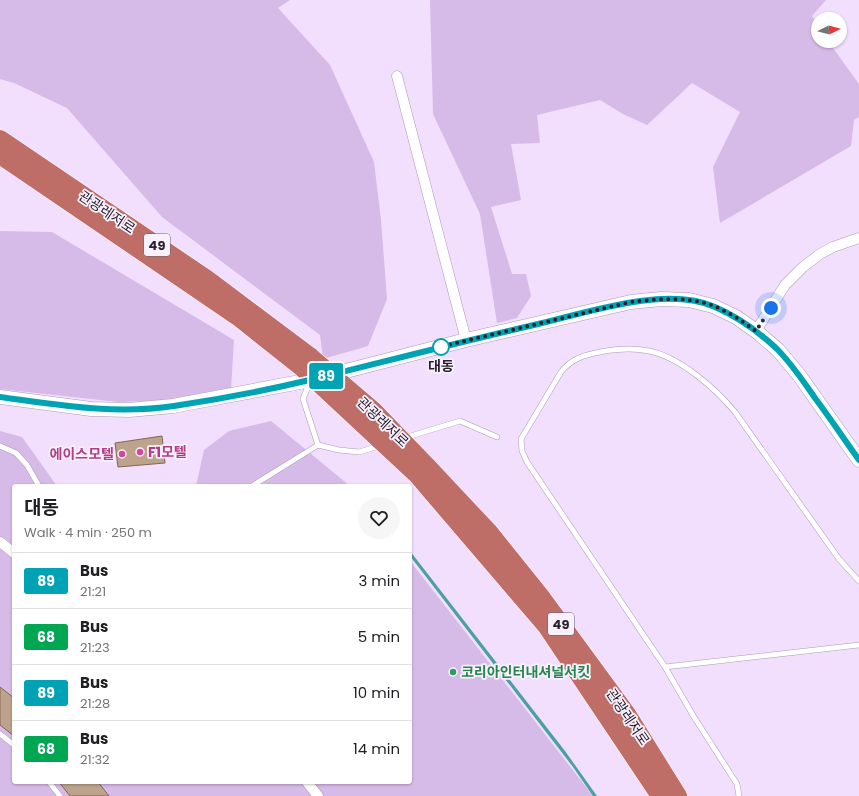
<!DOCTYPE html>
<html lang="en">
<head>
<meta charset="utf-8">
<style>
	:root { --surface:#fff; --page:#f6f6f6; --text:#202124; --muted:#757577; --line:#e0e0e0 }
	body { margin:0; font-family:Poppins,"Noto Sans KR",sans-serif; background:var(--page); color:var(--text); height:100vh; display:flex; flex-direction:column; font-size:15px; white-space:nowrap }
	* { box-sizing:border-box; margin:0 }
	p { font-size:13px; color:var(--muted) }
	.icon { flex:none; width:22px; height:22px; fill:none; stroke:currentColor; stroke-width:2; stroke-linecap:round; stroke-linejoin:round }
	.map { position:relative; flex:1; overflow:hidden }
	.panel { position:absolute; left:12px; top:484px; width:400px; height:300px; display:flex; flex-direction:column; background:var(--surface); border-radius:4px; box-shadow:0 1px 3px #0004 }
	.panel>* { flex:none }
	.badge { padding:0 8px; border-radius:3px; font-size:14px; line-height:26px }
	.needle { width:26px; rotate:84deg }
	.tools { position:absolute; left:811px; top:12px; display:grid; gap:8px }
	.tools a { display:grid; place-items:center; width:36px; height:36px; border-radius:50%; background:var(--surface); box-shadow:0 1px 3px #0004; font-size:20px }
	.you { position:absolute; width:20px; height:20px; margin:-10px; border:3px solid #fff; border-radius:50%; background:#1a73e8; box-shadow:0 0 0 6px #1a73e833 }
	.map>.badge { position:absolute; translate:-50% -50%; box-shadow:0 0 0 2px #fff }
	.round { display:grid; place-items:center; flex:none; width:42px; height:42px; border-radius:21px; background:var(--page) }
	.head { display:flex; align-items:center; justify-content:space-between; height:68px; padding:0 12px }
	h1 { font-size:19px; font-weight:700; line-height:30px }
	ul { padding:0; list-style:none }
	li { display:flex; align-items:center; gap:12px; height:56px; padding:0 12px; border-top:1px solid var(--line) }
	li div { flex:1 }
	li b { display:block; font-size:15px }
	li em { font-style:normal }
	li .badge { min-width:44px; font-weight:700; text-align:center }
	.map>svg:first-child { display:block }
	.green { fill:#d6bae8 }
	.water { fill:#4aa0a4 }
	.building { fill:#bea38c; stroke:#806752 }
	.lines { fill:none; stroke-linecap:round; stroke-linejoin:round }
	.lane-casing { stroke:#ab9ab6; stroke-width:6 }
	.street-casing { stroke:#ab9ab6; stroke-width:11 }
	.secondary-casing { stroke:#ab9ab6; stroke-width:15 }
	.highway-casing { stroke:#fff; stroke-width:19 }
	.lane { stroke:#fff; stroke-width:5 }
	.street { stroke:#fff; stroke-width:10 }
	.secondary { stroke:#fff; stroke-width:14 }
	.highway { stroke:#bf6e67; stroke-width:18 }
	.highway-bridge-casing { stroke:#fff; stroke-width:19; stroke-linecap:butt }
	.highway-bridge { stroke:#bf6e67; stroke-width:18 }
	.line-casing { stroke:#fff; stroke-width:9 }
	.line { stroke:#00a3b4; stroke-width:6 }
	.walk { stroke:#29222d; stroke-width:4; stroke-dasharray:0 7.2 }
	.stop-dot { fill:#fff; stroke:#00a3b4; stroke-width:2 }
	.hotel-dot { fill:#d1479c; stroke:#f8f1fd; stroke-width:1.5 }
	.leisure-dot { fill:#2e9e5b; stroke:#f8f1fd; stroke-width:1.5 }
	.labels { text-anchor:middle; stroke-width:3.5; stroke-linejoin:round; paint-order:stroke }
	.shield { fill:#f8f1fd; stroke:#67606b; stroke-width:1 }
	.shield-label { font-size:13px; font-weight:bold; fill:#29222d }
	.street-label { font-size:14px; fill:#29222d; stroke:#f8f1fd }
	.stop-label { font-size:14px; font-weight:bold; fill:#29222d; stroke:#f8f1fd }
	.hotel-label { font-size:14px; font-weight:bold; fill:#b23c85; stroke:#f8f1fd; text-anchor:start }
	.leisure-label { font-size:14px; font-weight:bold; fill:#27864d; stroke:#f8f1fd; text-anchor:start }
</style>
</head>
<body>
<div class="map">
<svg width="859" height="796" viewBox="0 0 859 796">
	<rect width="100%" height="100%" fill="#f1dffd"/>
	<!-- green -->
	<path class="green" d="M 0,0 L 290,0 L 278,8 L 330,65 L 374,162 L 381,220 L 387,299 L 368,346 L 323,359 L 320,335 L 162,217 L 67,108 L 14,83 L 0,79 Z
		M 430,0 L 826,0 L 812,16 L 818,26 L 818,41 L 828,41 L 859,84 L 859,117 L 854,120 L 851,146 L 720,223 L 713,167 L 740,112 L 692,83 L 647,125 L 623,114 L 600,100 L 537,115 L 540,143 L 511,144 L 521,200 L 491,207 L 512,274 L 526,274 L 531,296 L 517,318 L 497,323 L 480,214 L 433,114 Z
		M 0,231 L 52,232 L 234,340 L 231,389 L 173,400 L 118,402 L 0,389 Z
		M 271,421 L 350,486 L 196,486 L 204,450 L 229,431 Z
		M 0,431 L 22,437 L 57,486 L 14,486 L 14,782 L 410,782 L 410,561 L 593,796 L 0,796 Z"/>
	<!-- water -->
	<path class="water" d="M 410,551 L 565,751 L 597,796 L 593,796 L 573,767 L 410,556 Z"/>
	<!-- building -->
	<path class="building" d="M 162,436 L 165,463 L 118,467 L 115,443 Z
		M 0,687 L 14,698 L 14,736 L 0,725 Z
		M 59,782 L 98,782 L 109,796 L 70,796 Z"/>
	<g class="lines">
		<!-- lane casing -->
		<g class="lane-casing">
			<path id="lane" d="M 310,381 L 303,399 L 318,445
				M 404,438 L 460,421 L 497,437
				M 0,446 L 16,453 L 27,465 L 39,486
				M 252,486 L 318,445 L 339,450 L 359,452 L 379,446
				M 665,667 L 859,645
				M 0,734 L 14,745
				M 49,782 L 60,796
				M 739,796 L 737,784 L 694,717 L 665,667 L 527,462 L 522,451 L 521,439 L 561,372 C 571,359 584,355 600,352 C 616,349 634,348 649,351 C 680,357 716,389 735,412 L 839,559 L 859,581"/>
		</g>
		<!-- street casing -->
		<g class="street-casing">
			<path id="street" d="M 397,76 L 466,340
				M 756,331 L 785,285 L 803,267 L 820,254 L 833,247 L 859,238
				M 0,542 L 14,553
				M 307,782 L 318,796"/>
		</g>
		<!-- secondary casing -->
		<g class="secondary-casing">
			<path id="secondary" d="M 0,397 L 91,409 L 129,410 L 173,406 L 311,380 L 466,340 L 631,302 L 661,299 L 689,300 L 713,306 L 736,317 L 756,331 L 778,350 L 799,375 L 859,460"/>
		</g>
		<!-- highway casing -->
		<g class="highway-casing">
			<path id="highway" d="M 0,139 L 207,279 L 311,357
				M 0,155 L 238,317 L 301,367
				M 427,466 L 489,532 L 542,598 L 627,714 L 678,796
				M 417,475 L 547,627 L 660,796"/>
		</g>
		<!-- lane -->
		<use href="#lane" class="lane"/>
		<!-- street -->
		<use href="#street" class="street"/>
		<!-- secondary -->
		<use href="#secondary" class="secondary"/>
		<!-- highway -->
		<use href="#highway" class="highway"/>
		<!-- highway-bridge casing -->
		<g class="highway-bridge-casing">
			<path id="highway-bridge" d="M 311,357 L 373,410 L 427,466
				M 301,367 L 417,475"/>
		</g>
		<!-- highway-bridge -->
		<use href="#highway-bridge" class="highway-bridge"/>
	</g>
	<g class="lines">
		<!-- line casing -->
		<g class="line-casing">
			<path id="line" d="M 0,397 C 59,405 114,415 174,406 C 221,399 268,390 314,379 C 387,361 460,342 534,325 C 586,313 665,285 715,307 C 738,317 759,332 777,349 C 792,364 803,381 815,398 C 830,418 844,439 859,460"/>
		</g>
		<!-- line -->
		<use href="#line" class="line"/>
		<!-- walk -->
		<path class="walk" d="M 441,347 L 435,348 L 631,302 C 658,299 688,296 714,306 C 729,312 743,322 756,331 L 771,308"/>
	</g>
	<!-- markers -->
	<circle class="stop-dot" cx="441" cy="347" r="8"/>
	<g class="hotel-dot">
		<circle cx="140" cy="452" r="4"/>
		<circle cx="122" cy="454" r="4"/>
	</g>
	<circle class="leisure-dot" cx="453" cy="672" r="4"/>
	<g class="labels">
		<!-- shield labels -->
		<g class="shield">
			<rect x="144" y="234" width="26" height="22" rx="3"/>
			<rect x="548" y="613" width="26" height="22" rx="3"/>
		</g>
		<g class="shield-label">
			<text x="157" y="250">49</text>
			<text x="561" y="629">49</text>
		</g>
		<!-- street labels -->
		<g class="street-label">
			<text transform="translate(107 212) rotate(34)" y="5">관광레저로</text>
			<text transform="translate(383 422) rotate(44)" y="5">관광레저로</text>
			<text transform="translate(628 717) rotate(56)" y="5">관광레저로</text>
		</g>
		<!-- stop labels -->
		<g class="stop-label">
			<text x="441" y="371">대동</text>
		</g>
		<!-- hotel labels -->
		<g class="hotel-label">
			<text x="148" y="457">F1모텔</text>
			<text x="114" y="459" text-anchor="end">에이스모텔</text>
		</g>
		<!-- leisure labels -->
		<g class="leisure-label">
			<text x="461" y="677">코리아인터내셔널서킷</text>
		</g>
	</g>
</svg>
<div class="tools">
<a><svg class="needle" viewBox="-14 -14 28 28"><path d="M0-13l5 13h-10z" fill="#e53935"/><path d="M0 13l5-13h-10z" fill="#757577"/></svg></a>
</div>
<div class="you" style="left:771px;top:308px"></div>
<b class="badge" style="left:326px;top:376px;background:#00a3b4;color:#fff">89</b>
<section class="panel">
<div class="head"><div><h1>대동</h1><p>Walk · 4 min · 250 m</p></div><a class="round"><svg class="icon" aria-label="heart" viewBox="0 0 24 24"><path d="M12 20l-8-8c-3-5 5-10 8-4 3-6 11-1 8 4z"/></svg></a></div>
<ul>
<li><span class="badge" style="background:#00a3b4;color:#fff">89</span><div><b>Bus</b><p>21:21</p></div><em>3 min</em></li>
<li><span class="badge" style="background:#00a651;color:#fff">68</span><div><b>Bus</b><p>21:23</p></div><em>5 min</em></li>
<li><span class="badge" style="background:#00a3b4;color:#fff">89</span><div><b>Bus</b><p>21:28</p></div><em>10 min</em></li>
<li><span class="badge" style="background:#00a651;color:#fff">68</span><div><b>Bus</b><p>21:32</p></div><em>14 min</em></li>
</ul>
</section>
</div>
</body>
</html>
